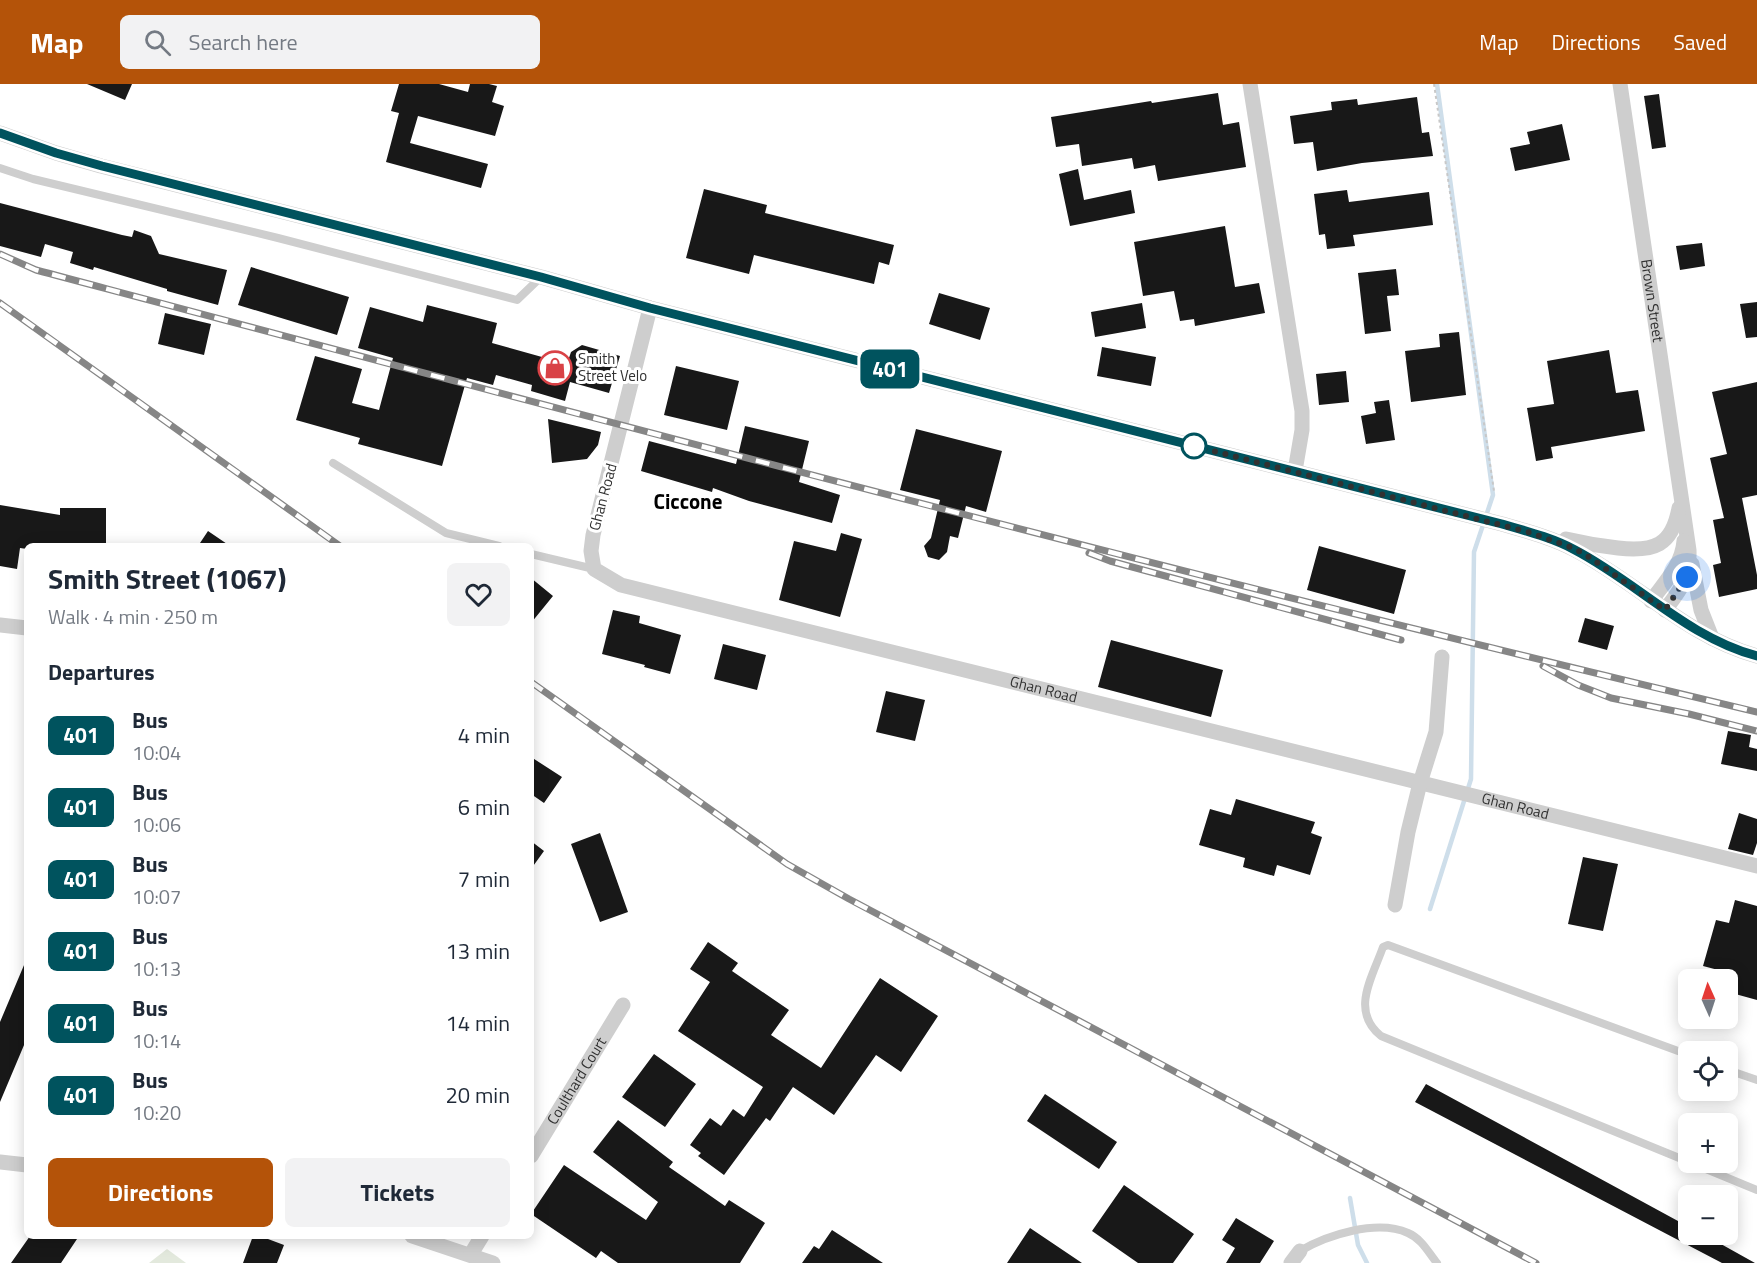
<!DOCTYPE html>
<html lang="en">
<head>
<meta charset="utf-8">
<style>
	:root { --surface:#fff; --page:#f2f2f3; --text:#1f2937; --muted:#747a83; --accent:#b45309 }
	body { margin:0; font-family:"Titillium Web",sans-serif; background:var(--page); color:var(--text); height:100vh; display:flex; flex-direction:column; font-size:22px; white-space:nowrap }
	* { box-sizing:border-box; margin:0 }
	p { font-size:20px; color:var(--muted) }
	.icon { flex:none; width:33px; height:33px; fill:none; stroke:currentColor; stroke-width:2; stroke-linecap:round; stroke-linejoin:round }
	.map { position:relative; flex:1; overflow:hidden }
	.details { position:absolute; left:24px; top:459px; width:510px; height:696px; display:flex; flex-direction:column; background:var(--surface); border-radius:9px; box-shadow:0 3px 15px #0003 }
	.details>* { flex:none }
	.badge { padding:0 12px; border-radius:9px; font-size:21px; line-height:39px }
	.needle { width:39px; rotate:357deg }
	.controls { position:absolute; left:1678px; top:885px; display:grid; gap:12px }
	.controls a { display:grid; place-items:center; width:60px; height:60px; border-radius:9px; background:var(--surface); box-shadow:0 3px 15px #0003; font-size:30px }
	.you { position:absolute; width:30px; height:30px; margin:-15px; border:4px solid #fff; border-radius:50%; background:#1a73e8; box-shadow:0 0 0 9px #1a73e833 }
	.map>.badge { position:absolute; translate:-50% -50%; box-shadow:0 0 0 3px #fff }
	h2 { padding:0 24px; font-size:22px; line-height:54px }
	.round { display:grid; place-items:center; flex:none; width:63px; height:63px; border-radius:9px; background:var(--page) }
	.summary { display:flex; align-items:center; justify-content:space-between; height:102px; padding:0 24px }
	h1 { font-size:28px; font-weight:700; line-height:45px }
	.cta { display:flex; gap:12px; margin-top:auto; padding:12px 24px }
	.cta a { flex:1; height:69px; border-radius:9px; background:var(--accent); color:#fff; font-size:24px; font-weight:700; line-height:69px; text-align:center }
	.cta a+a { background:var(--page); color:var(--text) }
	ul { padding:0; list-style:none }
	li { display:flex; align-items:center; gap:18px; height:72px; padding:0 24px }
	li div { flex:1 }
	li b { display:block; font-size:22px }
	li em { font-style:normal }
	li .badge { min-width:66px; font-weight:700; text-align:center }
	header { display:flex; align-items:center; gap:36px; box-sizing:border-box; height:84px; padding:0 30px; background:var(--accent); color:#fff }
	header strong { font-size:28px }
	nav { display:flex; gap:33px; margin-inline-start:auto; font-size:21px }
	.search { width:420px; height:54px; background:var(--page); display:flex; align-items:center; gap:15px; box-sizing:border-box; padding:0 21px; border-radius:9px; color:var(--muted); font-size:22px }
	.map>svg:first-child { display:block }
	.green { fill:#e3e9dd }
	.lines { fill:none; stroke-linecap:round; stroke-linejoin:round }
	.stream { stroke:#cedeea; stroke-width:4.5 }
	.building { fill:#181818 }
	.path { stroke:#c8c8c8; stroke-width:2; stroke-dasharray:3 3; stroke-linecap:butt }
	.lane { stroke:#cecece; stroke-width:8 }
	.street { stroke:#cecece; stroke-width:15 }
	.rail-casing { stroke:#868686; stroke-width:7 }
	.rail { stroke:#fff; stroke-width:4.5; stroke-dasharray:14; stroke-linecap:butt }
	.line-casing { stroke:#fff; stroke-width:14 }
	.line { stroke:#00535e; stroke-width:9 }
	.walk { stroke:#313131; stroke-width:6; stroke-dasharray:0 10.8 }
	.stop-dot { fill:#fff; stroke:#00535e; stroke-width:3 }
	.labels { text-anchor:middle; stroke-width:6; stroke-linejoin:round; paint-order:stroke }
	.street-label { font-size:15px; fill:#313131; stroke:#fff }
	.poi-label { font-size:15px; fill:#313131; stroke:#fff; text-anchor:start }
	.district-label { font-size:21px; font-weight:bold; fill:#000; stroke:#fff }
</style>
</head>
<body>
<header>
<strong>Map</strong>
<div class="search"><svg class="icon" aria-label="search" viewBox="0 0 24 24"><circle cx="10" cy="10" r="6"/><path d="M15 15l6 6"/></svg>Search here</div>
<nav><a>Map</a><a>Directions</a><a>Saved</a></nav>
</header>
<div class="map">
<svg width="1757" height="1179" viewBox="0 0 1757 1179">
	<rect width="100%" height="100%" fill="#fff"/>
	<!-- green -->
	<path class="green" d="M 167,1165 L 186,1179 L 149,1179 Z"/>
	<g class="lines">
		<!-- stream -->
		<path class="stream" d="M 1430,825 L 1471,695 L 1474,468 L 1493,411 L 1437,0
			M 1350,1114 L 1358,1161 L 1367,1179"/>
	</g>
	<!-- building -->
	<path class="building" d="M 87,0 L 132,0 L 125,16 Z
		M 399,0 L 439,0 L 468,8 L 470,0 L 489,0 L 497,2 L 492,18 L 504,22 L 495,52 L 418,32 L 410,59 L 488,80 L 481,104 L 386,78 L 399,29 L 391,27 Z
		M 1218,9 L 1223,41 L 1239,38 L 1246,83 L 1158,97 L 1155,81 L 1134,85 L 1132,74 L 1082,82 L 1079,60 L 1056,63 L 1051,33 L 1151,17 L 1152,19 Z
		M 1659,10 L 1666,63 L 1652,65 L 1644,12 Z
		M 1417,13 L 1422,49 L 1429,48 L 1433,72 L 1362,79 L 1317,87 L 1313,58 L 1294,60 L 1290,32 L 1332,26 L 1331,18 L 1357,15 L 1358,21 Z
		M 1562,40 L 1570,76 L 1515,87 L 1510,64 L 1530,60 L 1527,48 Z
		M 1078,85 L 1084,116 L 1131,106 L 1135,129 L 1070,142 L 1059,90 Z
		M 704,105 L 767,121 L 765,129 L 894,161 L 889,181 L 879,178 L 874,200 L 754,171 L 749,190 L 686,174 Z
		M 1347,106 L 1349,118 L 1429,108 L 1433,141 L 1353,151 L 1355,162 L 1327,165 L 1325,150 L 1319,151 L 1314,110 Z
		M 0,119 L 122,151 L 132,153 L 134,146 L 151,152 L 159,170 L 227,186 L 218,221 L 167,207 L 167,205 L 94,183 L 93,186 L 70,179 L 73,168 L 45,160 L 41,173 L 0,162 Z
		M 1225,142 L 1235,203 L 1259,199 L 1265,229 L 1195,242 L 1194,235 L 1180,237 L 1174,207 L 1143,212 L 1134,158 Z
		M 1702,159 L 1705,182 L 1680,186 L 1676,162 Z
		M 251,183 L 349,213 L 337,251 L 238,221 Z
		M 1396,185 L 1399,211 L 1387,212 L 1391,247 L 1365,250 L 1358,189 Z
		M 939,209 L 990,224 L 980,256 L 929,240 Z
		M 1757,218 L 1757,253 L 1746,254 L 1740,220 Z
		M 1142,219 L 1146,244 L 1095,253 L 1091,228 Z
		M 427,221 L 497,239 L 492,259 L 567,280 L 571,268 L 582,261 L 620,272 L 609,309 L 570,298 L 565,317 L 531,307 L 532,301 L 496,291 L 493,301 L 467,294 L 442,382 L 358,360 L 360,354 L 296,336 L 315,272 L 362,285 L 352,319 L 379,326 L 393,274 L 358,264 L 370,223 L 423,238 Z
		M 165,229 L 211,240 L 204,271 L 158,260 Z
		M 1459,248 L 1466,311 L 1411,318 L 1405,267 L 1440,263 L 1439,250 Z
		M 1102,263 L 1156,273 L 1151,302 L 1097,292 Z
		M 1609,266 L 1616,309 L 1638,306 L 1645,347 L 1551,363 L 1553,374 L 1536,377 L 1527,324 L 1554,320 L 1547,277 Z
		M 676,282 L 739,297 L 727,346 L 664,331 Z
		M 1346,287 L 1349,318 L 1319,321 L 1316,290 Z
		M 1757,298 L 1757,411 L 1742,414 L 1757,491 L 1757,505 L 1719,513 L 1713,481 L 1721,479 L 1713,436 L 1724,434 L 1710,374 L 1727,370 L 1712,308 Z
		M 1389,316 L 1395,356 L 1366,360 L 1361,332 L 1376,329 L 1374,318 Z
		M 548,335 L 601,348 L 598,361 L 587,375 L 552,379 Z
		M 745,342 L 809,357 L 799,398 L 840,411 L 832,439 L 749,417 L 713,404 L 712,408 L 641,387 L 649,357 L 736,380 Z
		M 916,345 L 1002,367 L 986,428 L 966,422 L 958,454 L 950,452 L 947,468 L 939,476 L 928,473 L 924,462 L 931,454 L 940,416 L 900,406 Z
		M 0,421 L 60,431 L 60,424 L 106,424 L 106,462 L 27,462 L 27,465 L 20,464 L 17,485 L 0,482 Z
		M 208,447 L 230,462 L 198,462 Z
		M 841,449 L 862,455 L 840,533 L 779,516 L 794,457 L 836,467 Z
		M 1319,462 L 1406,486 L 1394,530 L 1307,506 Z
		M 531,494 L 553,512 L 531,539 Z
		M 613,526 L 640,532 L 639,539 L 681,551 L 670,590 L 644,583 L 645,581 L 602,570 Z
		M 1585,534 L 1614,542 L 1607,566 L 1578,558 Z
		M 1111,556 L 1223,586 L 1211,633 L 1098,603 Z
		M 723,560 L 766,571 L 757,606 L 714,595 Z
		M 886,607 L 925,616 L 915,657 L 876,648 Z
		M 1728,647 L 1751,651 L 1749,663 L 1757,665 L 1757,687 L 1721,680 Z
		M 531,673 L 562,693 L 544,719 L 531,710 Z
		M 1236,715 L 1315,738 L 1311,749 L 1322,753 L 1310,791 L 1277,781 L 1274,792 L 1243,783 L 1245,774 L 1199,761 L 1210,725 L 1231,731 Z
		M 1739,729 L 1757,735 L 1757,759 L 1753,771 L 1728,765 Z
		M 600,749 L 628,828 L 600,838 L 571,760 Z
		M 531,757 L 544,767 L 531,785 Z
		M 1583,773 L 1618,780 L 1603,847 L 1568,840 Z
		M 1735,816 L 1757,822 L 1757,916 L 1728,908 L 1728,896 L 1719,896 L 1722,887 L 1703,882 L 1716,836 L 1729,839 Z
		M 708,858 L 738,879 L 732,887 L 789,926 L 771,951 L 821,984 L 880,894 L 938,932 L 901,988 L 876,971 L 834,1031 L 793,1003 L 770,1037 L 766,1034 L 724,1091 L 698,1072 L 701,1069 L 690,1061 L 710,1034 L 721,1042 L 733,1025 L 744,1033 L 763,1003 L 678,947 L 710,898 L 690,885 Z
		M 27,874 L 27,954 L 0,1018 L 0,938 Z
		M 654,970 L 696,1000 L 665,1043 L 622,1013 Z
		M 1426,1000 L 1689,1143 L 1689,1150 L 1703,1150 L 1755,1179 L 1722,1179 L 1415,1018 Z
		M 1045,1010 L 1117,1058 L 1099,1085 L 1027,1037 Z
		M 618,1036 L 673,1078 L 669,1083 L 725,1122 L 729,1116 L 765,1139 L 740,1179 L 618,1179 L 601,1167 L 596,1174 L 531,1130 L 564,1081 L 646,1136 L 658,1118 L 593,1068 Z
		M 1124,1101 L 1194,1150 L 1173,1179 L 1138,1179 L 1092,1147 Z
		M 1236,1134 L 1274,1157 L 1260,1179 L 1226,1179 L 1235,1164 L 1222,1156 Z
		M 1030,1144 L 1082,1179 L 1007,1179 Z
		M 832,1146 L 883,1179 L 802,1179 L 814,1162 L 819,1165 Z
		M 30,1152 L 79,1152 L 61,1179 L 11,1179 Z
		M 253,1152 L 260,1152 L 284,1161 L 277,1179 L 243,1179 Z"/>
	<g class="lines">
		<!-- path -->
		<path class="path" d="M 1434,0 L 1494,407"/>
		<!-- lane -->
		<path class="lane" d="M 0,84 L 33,95 L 278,154 L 517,216 L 541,193
			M 333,379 L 446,449 L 499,462
			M 531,470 L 594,485
			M 1689,971 L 1388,861 L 1383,863 C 1372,894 1350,927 1381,952 L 1689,1078
			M 1728,986 L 1757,996
			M 1689,1078 L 1757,1106
			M 1300,1167 C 1327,1151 1377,1135 1408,1149 C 1422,1155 1428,1168 1437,1179"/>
		<!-- street -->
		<g class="street">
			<path d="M 1250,0 L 1302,327 L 1302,346 L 1295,387"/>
			<path id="s1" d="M 1620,0 L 1689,466 C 1690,495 1681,505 1665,526"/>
			<path d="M 0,49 L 56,69 L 101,82 L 541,193 L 650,224 L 1502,440 C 1526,447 1553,454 1575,466 C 1638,499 1687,553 1757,572"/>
			<path id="s2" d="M 650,224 L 593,451 L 591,467 L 594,485 L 621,501 L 1757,782"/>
			<path d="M 1566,455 C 1583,459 1600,462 1618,464 C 1654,468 1672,462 1679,424"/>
			<path d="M 1692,480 L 1701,526 L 1712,554"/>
			<path d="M 1651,517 C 1665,498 1682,481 1684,457"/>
			<path d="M 0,541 L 27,544"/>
			<path d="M 1395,821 L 1408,748 L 1420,699 L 1436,648 L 1442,573"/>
			<path id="s3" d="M 531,1072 L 623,921"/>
			<path d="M 0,1078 L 27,1081"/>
			<path d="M 412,1152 L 493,1179"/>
			<path d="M 471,1170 L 482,1152"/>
			<path d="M 1291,1179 L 1300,1167"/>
		</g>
		<!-- rail casing -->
		<g class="rail-casing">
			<path id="rail" d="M 0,170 L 36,186 C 608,338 1181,491 1757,628
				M 0,219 L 340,462
				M 1089,469 L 1110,477 L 1401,556
				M 1543,582 L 1578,601 L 1611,614 L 1689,630 L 1757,647
				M 531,598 L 787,780 L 849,815 L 1536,1179"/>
		</g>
		<!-- rail -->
		<use href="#rail" class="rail"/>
	</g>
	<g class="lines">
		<!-- line casing -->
		<g class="line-casing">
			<path id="line" d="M 0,49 L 56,69 L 102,82 L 541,193 L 650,224 L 1502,440 C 1526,447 1553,454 1575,466 C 1638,499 1687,553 1757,572"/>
		</g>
		<!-- line -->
		<use href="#line" class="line"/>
		<!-- walk -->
		<path class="walk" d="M 1194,362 L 1528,448 L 1573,464 L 1586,471 L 1665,526 L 1687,493"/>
	</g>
	<!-- icons -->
	<defs>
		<g id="shop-ring" transform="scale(1.725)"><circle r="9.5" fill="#fff" stroke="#d94246" stroke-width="1.5"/><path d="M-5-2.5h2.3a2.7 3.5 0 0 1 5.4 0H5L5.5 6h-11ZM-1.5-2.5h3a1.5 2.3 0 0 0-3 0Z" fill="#d94246"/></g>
	</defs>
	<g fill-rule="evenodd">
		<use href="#shop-ring" x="555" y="284"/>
	</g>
	<!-- markers -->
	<circle class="stop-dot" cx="1194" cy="362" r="12"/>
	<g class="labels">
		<!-- street labels -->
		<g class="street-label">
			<text dy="5" stroke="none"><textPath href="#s1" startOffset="219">Brown Street</textPath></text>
			<text transform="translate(603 413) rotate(-75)" y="5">Ghan Road</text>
			<text dy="5" stroke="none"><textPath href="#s2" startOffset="735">Ghan Road</textPath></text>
			<text dy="5" stroke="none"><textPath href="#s2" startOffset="1221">Ghan Road</textPath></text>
			<text dy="5" stroke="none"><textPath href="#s3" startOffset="88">Coulthard Court</textPath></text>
		</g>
		<!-- poi labels -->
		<g class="poi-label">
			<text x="578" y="280">Smith<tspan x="578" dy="17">Street Velo</tspan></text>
		</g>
		<!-- district labels -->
		<g class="district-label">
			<text x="688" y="425">Ciccone</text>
		</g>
	</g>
</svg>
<div class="controls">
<a><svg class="needle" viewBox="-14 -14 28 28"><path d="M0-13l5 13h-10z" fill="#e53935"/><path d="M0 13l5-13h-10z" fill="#747a83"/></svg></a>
<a><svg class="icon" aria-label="locate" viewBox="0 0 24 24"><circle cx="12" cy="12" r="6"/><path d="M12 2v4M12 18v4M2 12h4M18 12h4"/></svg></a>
<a>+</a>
<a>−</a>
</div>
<div class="you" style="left:1687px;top:493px"></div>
<b class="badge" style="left:890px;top:285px;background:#00535e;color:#fff">401</b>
<section class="details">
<div class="summary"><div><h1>Smith Street (1067)</h1><p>Walk · 4 min · 250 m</p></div><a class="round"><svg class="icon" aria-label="heart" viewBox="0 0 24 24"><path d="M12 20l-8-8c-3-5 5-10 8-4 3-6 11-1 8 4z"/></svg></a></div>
<h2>Departures</h2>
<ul>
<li><span class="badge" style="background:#00535e;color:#fff">401</span><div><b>Bus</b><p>10:04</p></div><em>4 min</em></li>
<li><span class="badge" style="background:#00535e;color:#fff">401</span><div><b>Bus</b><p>10:06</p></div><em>6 min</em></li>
<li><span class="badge" style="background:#00535e;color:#fff">401</span><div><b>Bus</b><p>10:07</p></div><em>7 min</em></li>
<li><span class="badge" style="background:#00535e;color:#fff">401</span><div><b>Bus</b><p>10:13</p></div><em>13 min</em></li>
<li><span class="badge" style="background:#00535e;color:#fff">401</span><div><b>Bus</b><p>10:14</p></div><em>14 min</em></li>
<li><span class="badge" style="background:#00535e;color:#fff">401</span><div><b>Bus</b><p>10:20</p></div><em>20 min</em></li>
</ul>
<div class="cta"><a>Directions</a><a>Tickets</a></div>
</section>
</div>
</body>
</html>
